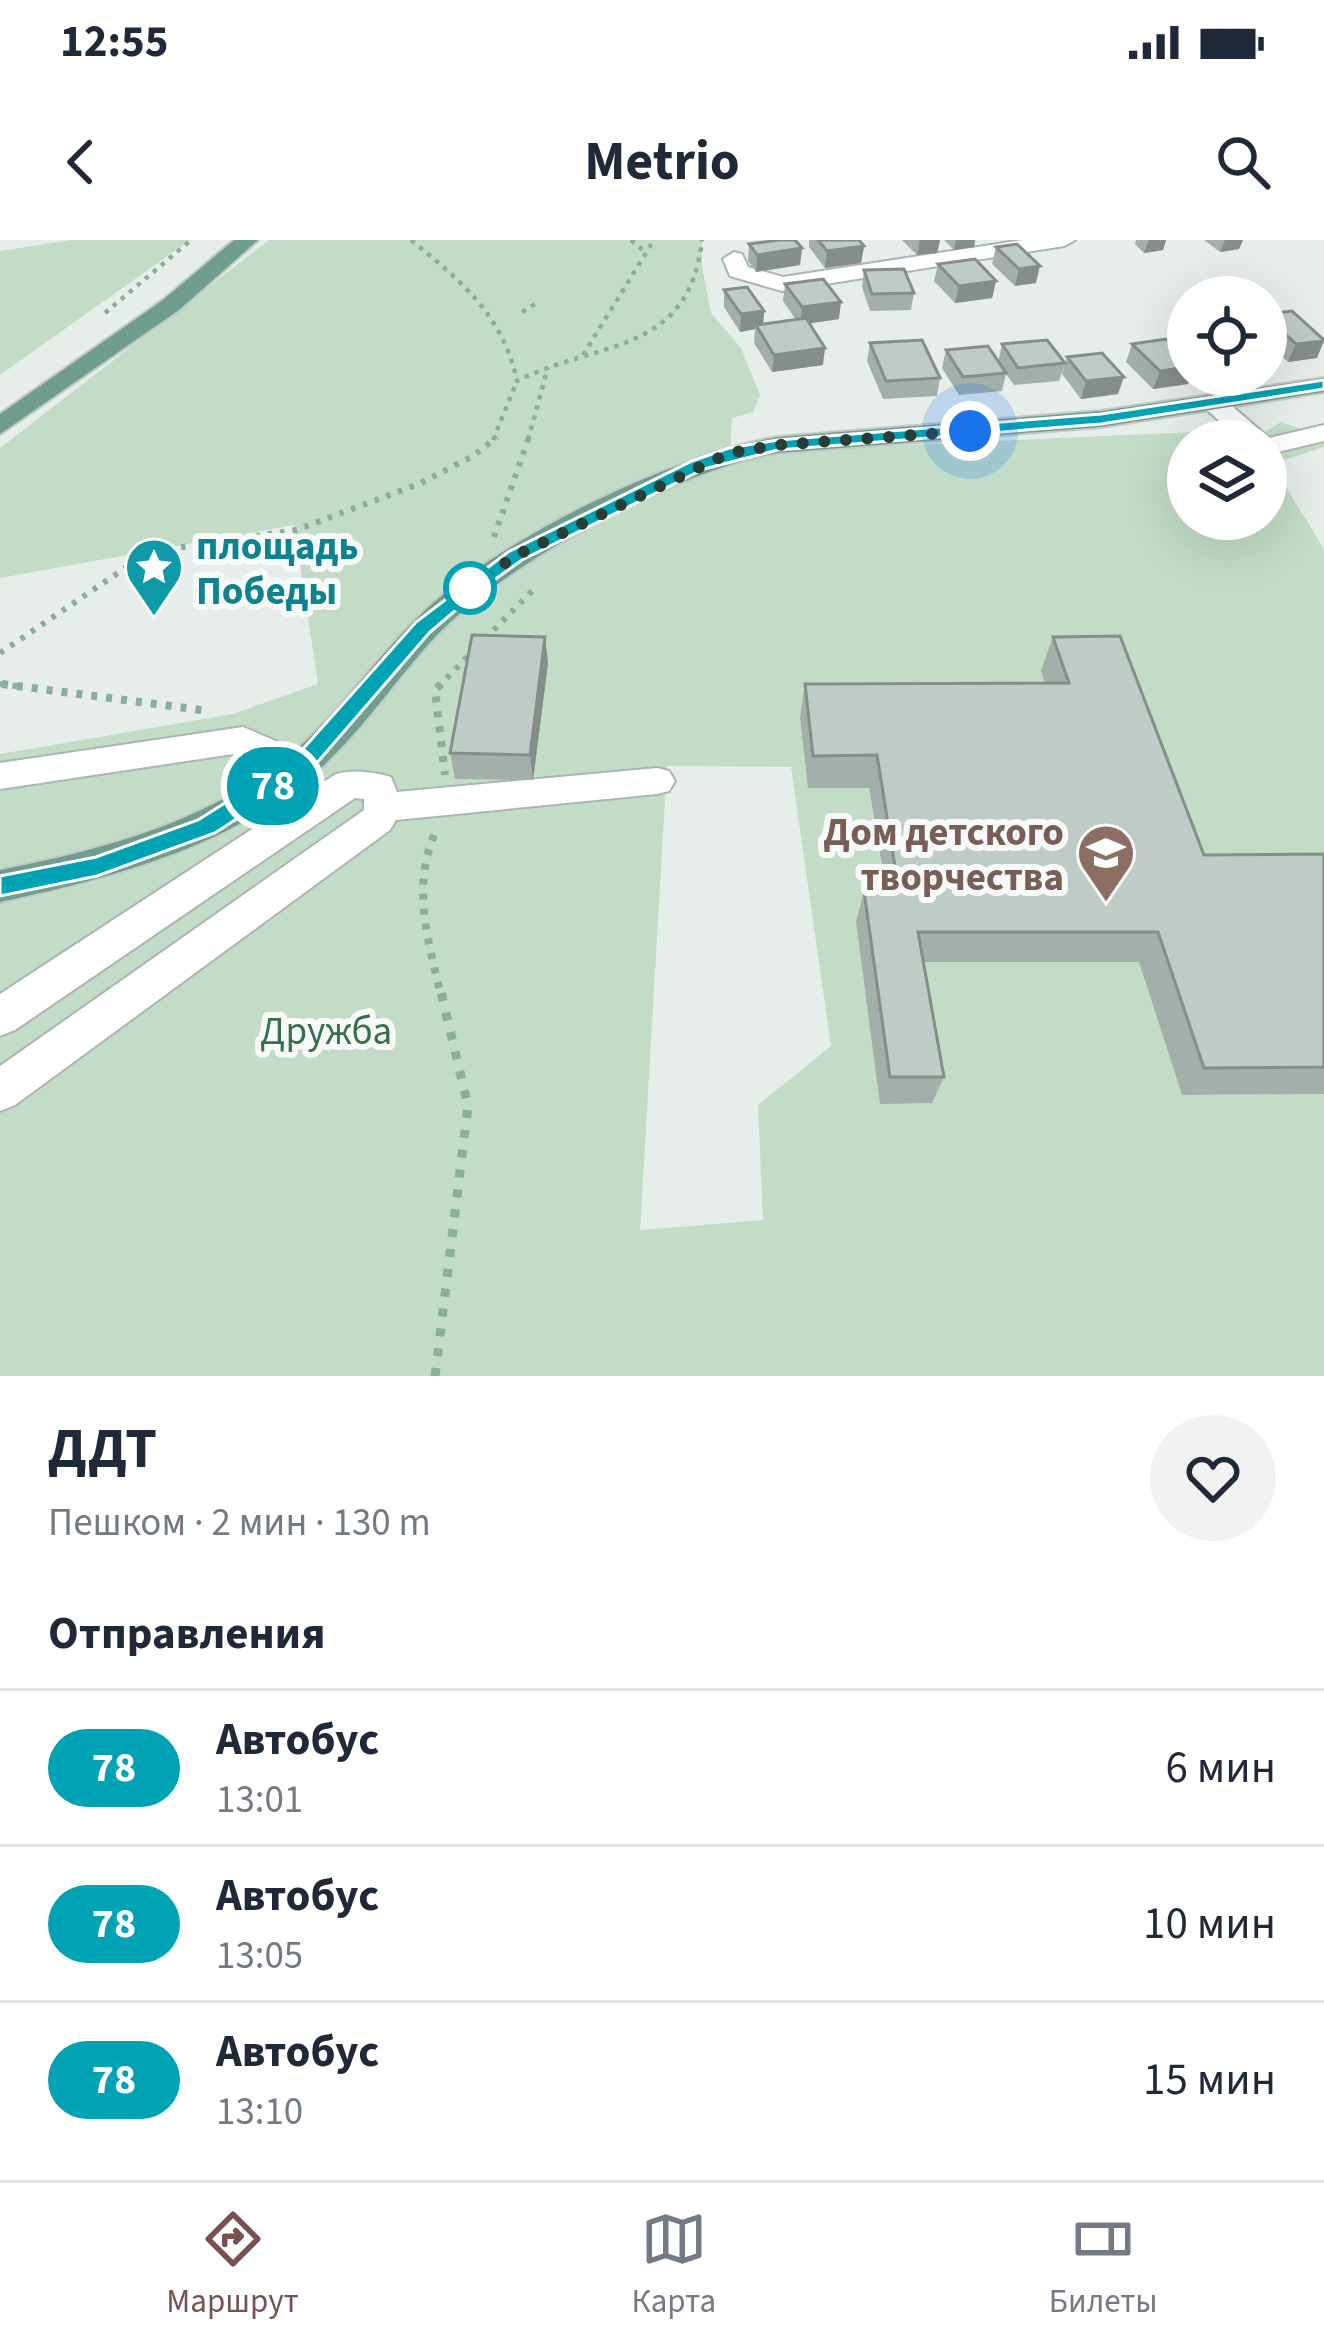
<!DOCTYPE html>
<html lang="ru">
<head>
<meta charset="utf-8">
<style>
	:root { --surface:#fff; --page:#f2f2f3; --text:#1f2937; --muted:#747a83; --line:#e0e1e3; --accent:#785050 }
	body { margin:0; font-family:"Source Sans 3",sans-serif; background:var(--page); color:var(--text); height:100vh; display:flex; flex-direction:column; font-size:45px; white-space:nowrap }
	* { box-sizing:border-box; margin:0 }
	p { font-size:39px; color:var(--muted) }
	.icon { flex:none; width:66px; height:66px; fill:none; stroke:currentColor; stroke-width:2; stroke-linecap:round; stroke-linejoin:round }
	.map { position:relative; height:1136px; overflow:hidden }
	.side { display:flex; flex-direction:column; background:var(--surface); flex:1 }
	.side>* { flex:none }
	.badge { padding:0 24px; border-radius:39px; font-size:42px; line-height:78px }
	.controls { position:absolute; left:1167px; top:36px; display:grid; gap:24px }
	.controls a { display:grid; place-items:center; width:120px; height:120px; border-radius:50%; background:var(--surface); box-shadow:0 12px 48px #0002; font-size:60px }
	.you { position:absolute; width:60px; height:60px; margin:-30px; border:9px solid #fff; border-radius:50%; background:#1a73e8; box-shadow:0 0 0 18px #1a73e833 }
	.map>.badge { position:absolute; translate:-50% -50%; box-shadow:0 0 0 6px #fff }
	h2 { padding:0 48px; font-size:45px; line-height:108px }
	.round { display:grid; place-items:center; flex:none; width:126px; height:126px; border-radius:63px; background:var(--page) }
	.headline { display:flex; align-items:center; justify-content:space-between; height:204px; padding:0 48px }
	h1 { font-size:57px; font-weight:700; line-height:90px }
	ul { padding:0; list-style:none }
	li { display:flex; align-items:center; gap:36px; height:156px; padding:0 48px; border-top:3px solid var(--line) }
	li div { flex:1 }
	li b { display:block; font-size:45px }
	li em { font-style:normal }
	li .badge { min-width:132px; font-weight:700; text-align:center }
	.status { display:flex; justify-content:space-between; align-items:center; height:84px; padding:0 60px; background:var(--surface); direction:ltr }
	.status svg { height:33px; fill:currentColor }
	header { display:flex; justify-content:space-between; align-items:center; height:156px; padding:0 48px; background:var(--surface); font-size:54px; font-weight:700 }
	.menu { display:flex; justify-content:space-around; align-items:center; height:168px; border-top:3px solid var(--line); background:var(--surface); font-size:33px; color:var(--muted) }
	.menu a { display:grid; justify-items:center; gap:6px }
	.menu .active { color:var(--accent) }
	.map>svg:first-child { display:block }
	.green { fill:#c2dcc7; fill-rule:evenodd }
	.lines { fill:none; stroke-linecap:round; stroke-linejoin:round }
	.minor-casing { stroke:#aab6b0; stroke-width:4 }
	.major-casing { stroke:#c3c9c7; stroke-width:4 }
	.path-far3 { stroke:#8aae9f; stroke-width:4.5; stroke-dasharray:4.5 6; stroke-linecap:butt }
	.path-far2 { stroke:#8aae9f; stroke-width:6; stroke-dasharray:4.5 8; stroke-linecap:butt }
	.path-far1 { stroke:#8aae9f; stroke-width:8; stroke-dasharray:6 9; stroke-linecap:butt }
	.path { stroke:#8aae9f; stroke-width:9; stroke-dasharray:8 12; stroke-linecap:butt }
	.minor { fill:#fff; fill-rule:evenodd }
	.major { fill:#709e8e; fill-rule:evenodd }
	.wall { fill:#a4afa9 }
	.shaded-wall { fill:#868e8a }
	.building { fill:#bfcbc5; stroke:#868e8a; stroke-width:3 }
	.line { fill:#00a3b4; stroke:#fff; stroke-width:3 }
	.walk { stroke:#273e36; stroke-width:12; stroke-dasharray:0 21.6 }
	.stop-dot { fill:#fff; stroke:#00a3b4; stroke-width:6 }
	.labels { text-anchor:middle; stroke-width:12; stroke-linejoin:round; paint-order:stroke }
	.culture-label { font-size:39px; font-weight:bold; fill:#0d838f; stroke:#f7faf8; text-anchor:start }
	.education-label { font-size:39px; font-weight:bold; fill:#785e54; stroke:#f7faf8; text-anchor:end }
	.park-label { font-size:39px; fill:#357147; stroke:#f7faf8 }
</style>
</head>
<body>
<div class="status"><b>12:55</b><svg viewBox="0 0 49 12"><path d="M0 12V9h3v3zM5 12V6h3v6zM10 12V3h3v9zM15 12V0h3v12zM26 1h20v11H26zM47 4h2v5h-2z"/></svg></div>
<header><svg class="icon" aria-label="back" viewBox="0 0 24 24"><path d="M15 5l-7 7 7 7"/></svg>Metrio<svg class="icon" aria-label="search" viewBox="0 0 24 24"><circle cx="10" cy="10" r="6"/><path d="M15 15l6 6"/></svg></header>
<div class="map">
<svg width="1324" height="1136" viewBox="0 0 1324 1136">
	<rect width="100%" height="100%" fill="#e7eeea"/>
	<!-- green -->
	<path class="green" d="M 71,0 L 190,0 L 0,135 L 0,11 Z
		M 269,0 L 702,0 L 702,26 L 711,73 L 741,108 L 760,155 L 753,172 L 732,178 L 730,213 L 1238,190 L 1245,201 L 1188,201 L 1188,279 L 1266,279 L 1266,201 L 1252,201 L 1281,182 L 1300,189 L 1324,185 L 1324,207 L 1272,224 L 1324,309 L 1324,646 L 1184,646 L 1055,477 L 808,548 L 869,548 L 890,682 L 856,683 L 881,864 L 909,722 L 1139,722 L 1182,855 L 1324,854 L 1324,1136 L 0,1136 L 0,514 L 233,474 L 318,444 L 294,285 L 0,338 L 0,208 ZM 667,526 L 791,527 L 831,806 L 758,865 L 763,980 L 640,990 Z"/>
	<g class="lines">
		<!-- minor casing -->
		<g class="minor-casing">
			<path id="minor" d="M 1023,0 L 1075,0 L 1064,6 L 782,51 L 730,36 L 723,19 L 734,12 L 742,14 L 748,27 L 783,37 Z
				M 1216,157 L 1225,160 L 1269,198 L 1324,185 L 1324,201 L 1266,215 L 1266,201 L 1242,201 L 1207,170 L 1203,165 Z
				M 243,487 L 313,517 L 318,526 L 313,535 L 301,539 L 240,513 L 0,549 L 0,523 Z
				M 657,528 L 669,531 L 675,541 L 669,551 L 657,554 L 396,580 L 390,590 L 15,865 L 0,871 L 0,826 L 364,570 L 364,559 L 355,558 L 15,790 L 0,796 L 0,754 L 336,534 C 354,529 373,532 391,537 L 397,552 Z"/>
		</g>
		<!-- major casing -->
		<g class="major-casing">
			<path id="major" d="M 234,0 L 258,0 L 179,70 L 0,194 L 0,174 L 163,60 Z
				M 1324,138 L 1324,152 L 1101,187 L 778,213 C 679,229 507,322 437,395 C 389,446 352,508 295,549 C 208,613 104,639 0,662 L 0,630 C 96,611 189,587 271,530 C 328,489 367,428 416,379 C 494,301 670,215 778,197 L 1101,171 Z"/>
		</g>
		<!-- path-far3 -->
		<path class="path-far3" d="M 411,0 C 461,41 503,75 517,141 C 598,100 689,116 702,0
			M 631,0 L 646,13
			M 522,72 L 538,62
			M 105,73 L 191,0
			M 583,115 L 654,0
			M 493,200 L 517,141
			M 528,200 L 548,127"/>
		<!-- path-far2 -->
		<path class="path-far2" d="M 494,297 L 529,197
			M 485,399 L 532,351 L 529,345
			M 0,413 L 149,312 L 296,290 L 419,244 L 473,216 L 497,197
			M 0,444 L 25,447
			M 438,447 L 474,410"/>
		<!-- path-far1 -->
		<path class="path-far1" d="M 2,444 L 209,471
			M 441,444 L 435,450 L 445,535
			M 434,595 C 412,649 428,701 441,755"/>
		<!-- path -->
		<path class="path" d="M 435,1136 L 468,866 L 441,752"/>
		<!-- minor -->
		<use href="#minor" class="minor"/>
		<!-- major -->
		<use href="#major" class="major"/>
	</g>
	<!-- wall -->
	<path class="wall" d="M 809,0 L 859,0 L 864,6 L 861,23 L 825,28 L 809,7 Z
		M 902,0 L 940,0 L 937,13 L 917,15 Z
		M 944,0 L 975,0 L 974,7 L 954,10 Z
		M 1136,0 L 1166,0 L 1163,10 L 1144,13 L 1135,4 Z
		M 1204,0 L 1243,0 L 1239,9 L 1220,12 Z
		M 749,4 L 802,8 L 800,25 L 756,32 L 748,21 Z
		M 996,7 L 1036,43 L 1015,46 L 992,24 Z
		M 938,24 L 996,41 L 992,58 L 955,63 L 934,41 Z
		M 864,30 L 914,53 L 911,70 L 870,71 L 862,47 Z
		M 785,44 L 839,79 L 809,83 L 823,125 L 772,132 L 754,103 L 755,89 L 740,92 L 724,67 L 724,50 L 764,71 L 763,84 L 796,80 L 783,61 Z
		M 1266,74 L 1317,118 L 1288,122 L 1266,101 Z
		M 1188,87 L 1188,106 L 1183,101 Z
		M 870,103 L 940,138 L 937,156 L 883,159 L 867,121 Z
		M 1002,104 L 1065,123 L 1059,141 L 1014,145 L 1006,134 L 1002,151 L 959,155 L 942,128 L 946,110 L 998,122 Z
		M 1132,104 L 1188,135 L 1191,135 L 1188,144 L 1153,149 L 1126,122 Z
		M 1067,117 L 1118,154 L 1081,159 L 1062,134 Z
		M 545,397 L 548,423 L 533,540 L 455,539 L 450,513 Z
		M 1053,397 L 1204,615 L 1324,614 L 1324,854 L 1182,855 L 1139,722 L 924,722 L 944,837 L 932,863 L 880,864 L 856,682 L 864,651 L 886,651 L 869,548 L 808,548 L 800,477 L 805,444 L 1045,443 L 1041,430 Z"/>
	<!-- shaded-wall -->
	<path class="shaded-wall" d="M 920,0 L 940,0 L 937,13 L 917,15 Z
		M 956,0 L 975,0 L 974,7 L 954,10 Z
		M 1149,0 L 1166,0 L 1163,10 L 1144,13 Z
		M 1225,0 L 1243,0 L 1239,9 L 1220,12 Z
		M 864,6 L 861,23 L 825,28 L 827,11 Z
		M 802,8 L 800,25 L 756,32 L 757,15 Z
		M 1040,26 L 1036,43 L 1015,46 L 1019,29 Z
		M 996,41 L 992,58 L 955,63 L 959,46 Z
		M 841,62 L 839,79 L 800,85 L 802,67 Z
		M 764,71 L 763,88 L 756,85 L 755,89 L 740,92 L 741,74 Z
		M 1324,101 L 1317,118 L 1288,122 L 1296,104 Z
		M 825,108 L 823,125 L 772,132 L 774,115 Z
		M 1188,127 L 1188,135 L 1191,135 L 1188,144 L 1153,149 L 1160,131 Z
		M 1124,137 L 1118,154 L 1081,159 L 1086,141 Z
		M 545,397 L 548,423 L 533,540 L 530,515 Z"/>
	<!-- building -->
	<path class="building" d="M 780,0 L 795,0 L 802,8 L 757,15 L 749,4 Z
		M 818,0 L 859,0 L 864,6 L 827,11 Z
		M 1017,4 L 1040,26 L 1019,29 L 996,7 Z
		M 975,19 L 996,41 L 959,46 L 938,24 Z
		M 904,29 L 914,53 L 872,54 L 864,30 Z
		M 823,39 L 841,62 L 802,67 L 785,44 Z
		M 747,47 L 764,71 L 741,74 L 724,50 Z
		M 1292,71 L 1324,100 L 1324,101 L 1296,104 L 1266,76 L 1266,74 Z
		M 806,78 L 825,108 L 774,115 L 756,85 Z
		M 1166,99 L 1188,119 L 1188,127 L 1160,131 L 1132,104 Z
		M 922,100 L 940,138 L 886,141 L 870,103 Z
		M 1047,100 L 1065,123 L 1018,128 L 1002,104 Z
		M 988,106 L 1006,133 L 963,137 L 946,110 Z
		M 1102,113 L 1124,137 L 1086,141 L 1067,117 Z
		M 472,395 L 545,397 L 530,515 L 450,513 Z
		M 1120,396 L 1204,615 L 1324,614 L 1324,827 L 1204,828 L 1158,692 L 918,692 L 944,837 L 890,837 L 864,651 L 899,651 L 877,515 L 813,516 L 805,444 L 1069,443 L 1053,397 Z"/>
	<!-- line -->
	<path class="line" d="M 1324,140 L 1324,149 L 1101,184 L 778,210 L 704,229 L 522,320 L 476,353 L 430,392 L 309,532 L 215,593 L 97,636 L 0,656 L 0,636 L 96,617 L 198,580 L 293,520 L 416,382 L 508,312 L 692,221 L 729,208 L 778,200 L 1101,174 Z"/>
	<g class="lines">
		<!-- walk -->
		<path class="walk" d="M 470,348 L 515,316 L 729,213 L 778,205 L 970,191"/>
	</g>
	<!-- icons -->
	<defs>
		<g id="sight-pin" transform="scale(3)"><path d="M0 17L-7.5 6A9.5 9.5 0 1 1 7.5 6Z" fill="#0f9aa8" stroke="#f7faf8"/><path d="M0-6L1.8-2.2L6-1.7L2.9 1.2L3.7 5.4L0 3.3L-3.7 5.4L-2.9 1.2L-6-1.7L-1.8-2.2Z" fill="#fff"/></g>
		<g id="school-pin" transform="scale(3)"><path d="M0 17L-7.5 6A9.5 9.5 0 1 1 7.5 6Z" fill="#8d6e63" stroke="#f7faf8"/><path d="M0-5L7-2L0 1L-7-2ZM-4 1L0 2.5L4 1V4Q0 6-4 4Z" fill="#fff"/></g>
	</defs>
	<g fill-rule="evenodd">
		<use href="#sight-pin" x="154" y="327"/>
		<use href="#school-pin" x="1106" y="613"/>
	</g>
	<!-- markers -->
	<circle class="stop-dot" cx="470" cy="348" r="24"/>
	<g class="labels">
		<!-- culture labels -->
		<g class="culture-label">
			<text x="196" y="319">площадь<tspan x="196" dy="45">Победы</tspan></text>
		</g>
		<!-- education labels -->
		<g class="education-label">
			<text x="1064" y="605">Дом детского<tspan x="1064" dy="45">творчества</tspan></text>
		</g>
		<!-- park labels -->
		<g class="park-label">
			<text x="326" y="804">Дружба</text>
		</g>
	</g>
</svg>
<div class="controls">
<a><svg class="icon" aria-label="locate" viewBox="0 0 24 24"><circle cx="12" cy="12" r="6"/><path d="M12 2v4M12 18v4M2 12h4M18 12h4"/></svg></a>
<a><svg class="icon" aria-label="layers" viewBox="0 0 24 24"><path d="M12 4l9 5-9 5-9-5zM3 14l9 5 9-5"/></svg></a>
</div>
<div class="you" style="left:970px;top:191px"></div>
<b class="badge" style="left:273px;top:546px;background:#00a3b4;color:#fff">78</b>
</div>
<section class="side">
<div class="headline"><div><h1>ДДТ</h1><p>Пешком · 2 мин · 130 m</p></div><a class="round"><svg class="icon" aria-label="heart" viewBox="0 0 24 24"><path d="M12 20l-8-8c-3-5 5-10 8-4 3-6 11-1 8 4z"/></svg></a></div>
<h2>Отправления</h2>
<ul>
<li><span class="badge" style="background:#00a3b4;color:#fff">78</span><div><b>Автобус</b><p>13:01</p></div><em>6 мин</em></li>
<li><span class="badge" style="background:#00a3b4;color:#fff">78</span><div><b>Автобус</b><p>13:05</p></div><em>10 мин</em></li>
<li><span class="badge" style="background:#00a3b4;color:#fff">78</span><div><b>Автобус</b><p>13:10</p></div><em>15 мин</em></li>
</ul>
</section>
<nav class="menu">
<a class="active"><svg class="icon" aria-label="directions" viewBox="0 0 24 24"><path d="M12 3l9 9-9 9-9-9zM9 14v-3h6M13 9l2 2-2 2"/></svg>Маршрут</a>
<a><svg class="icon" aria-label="map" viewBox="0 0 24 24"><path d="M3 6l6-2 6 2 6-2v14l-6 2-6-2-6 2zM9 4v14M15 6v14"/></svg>Карта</a>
<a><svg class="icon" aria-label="tickets" viewBox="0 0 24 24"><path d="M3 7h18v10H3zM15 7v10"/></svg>Билеты</a>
</nav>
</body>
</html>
